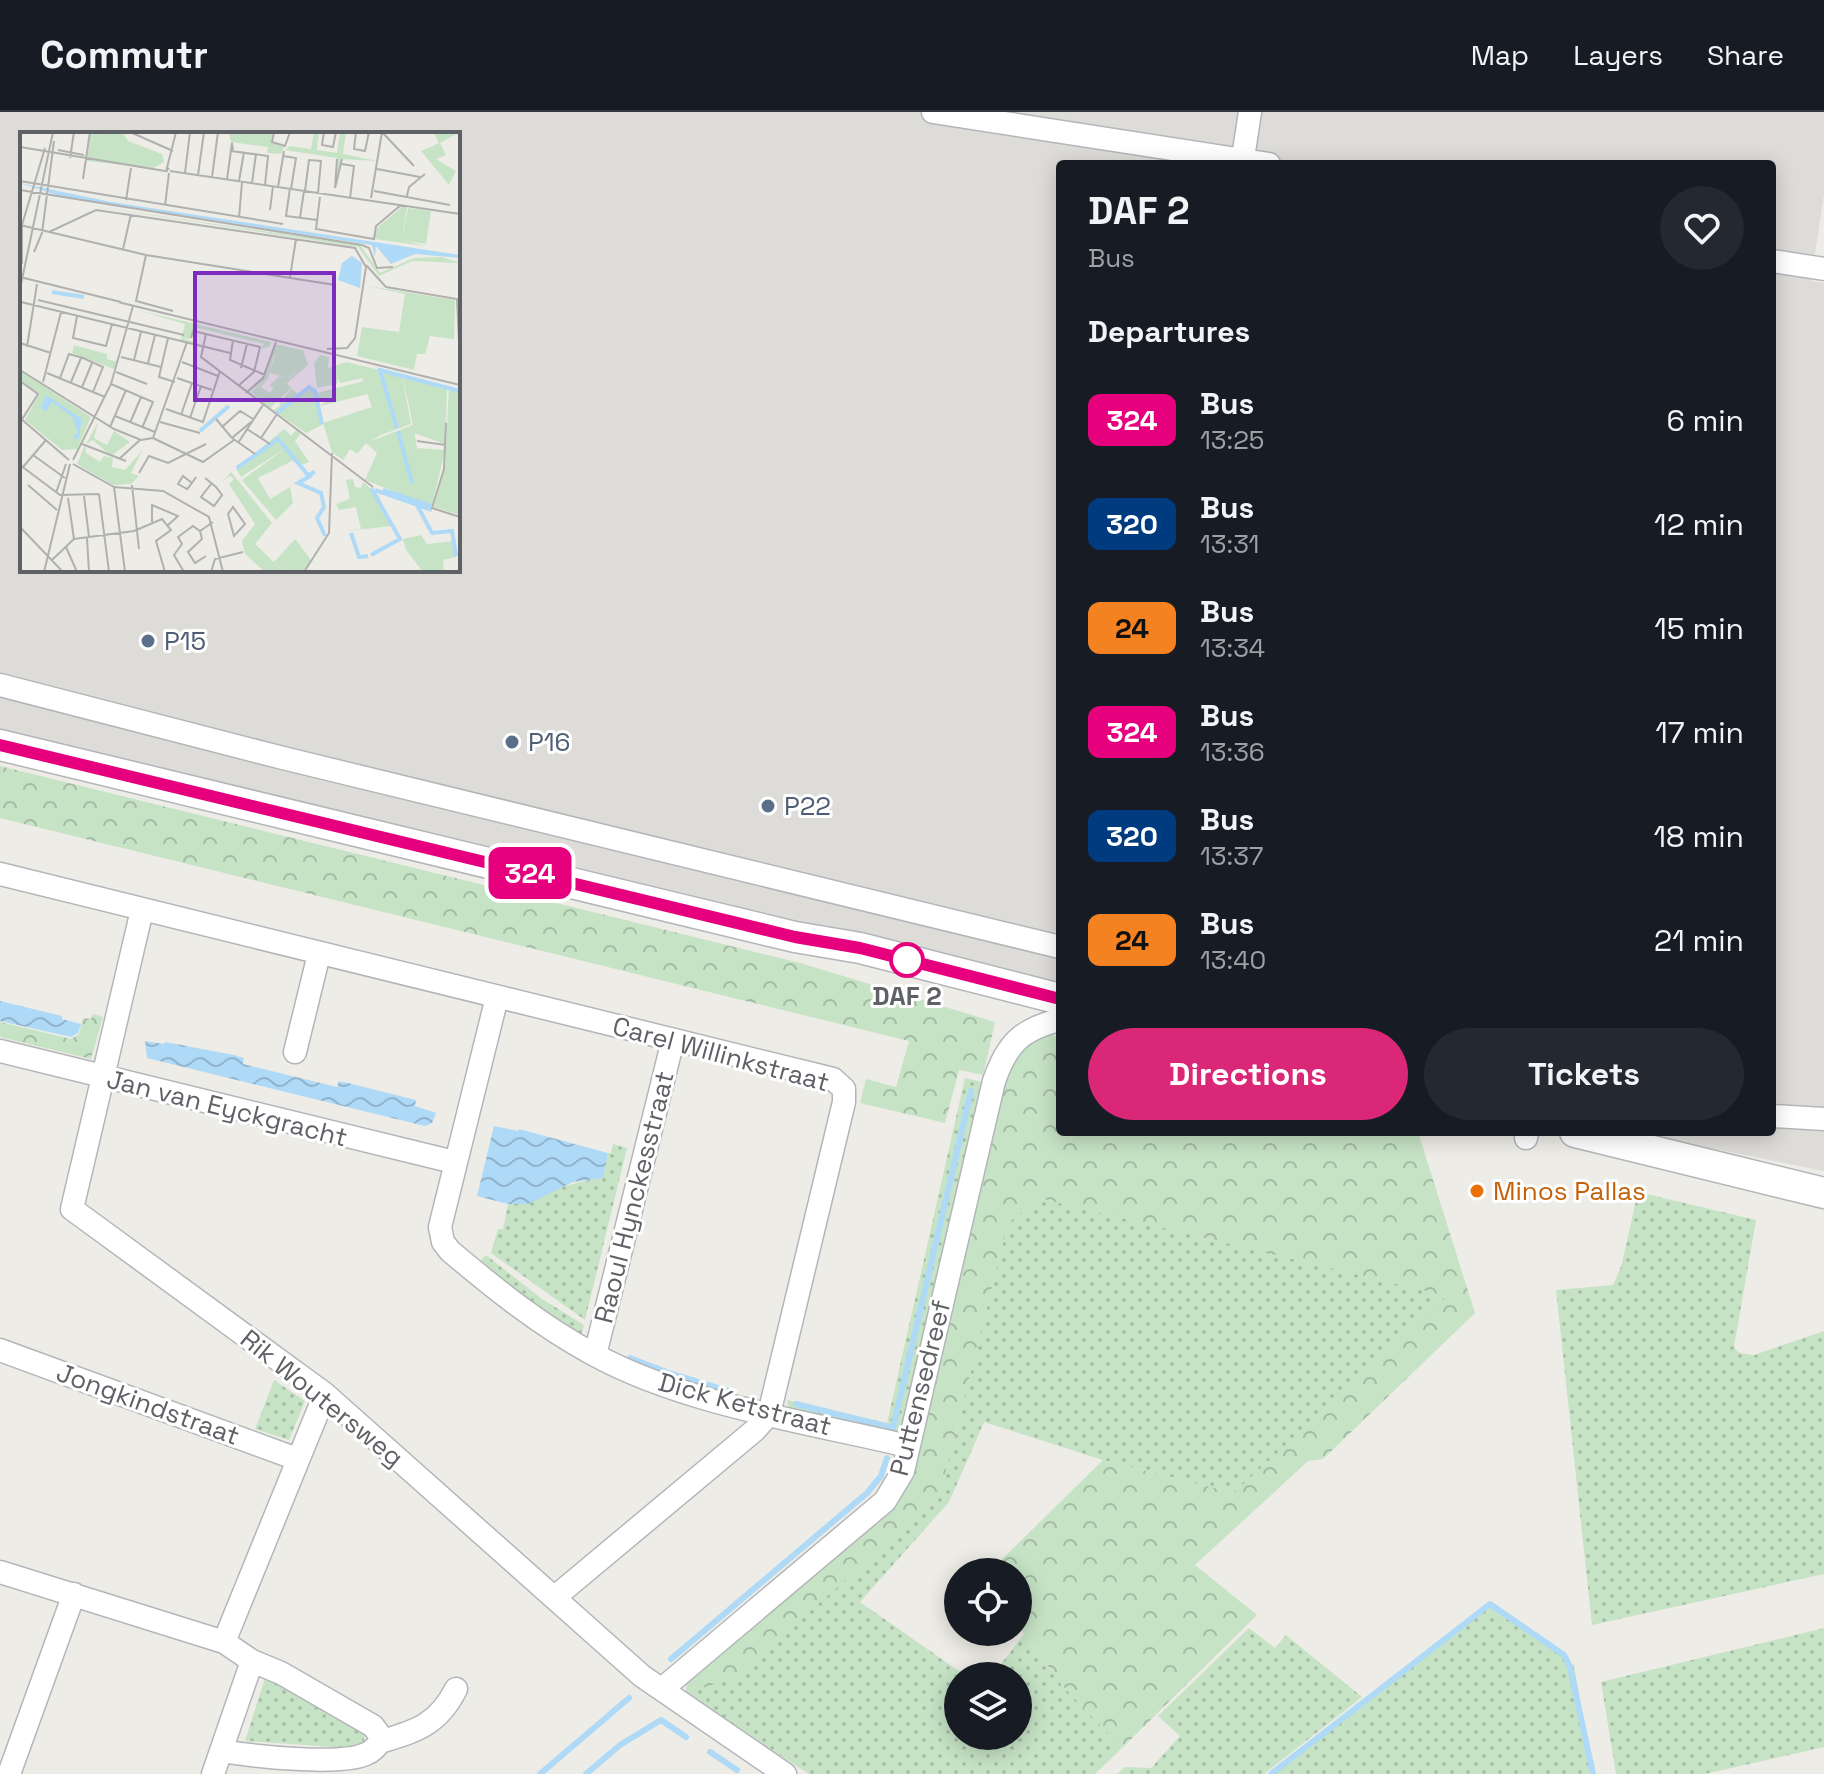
<!DOCTYPE html>
<html lang="en">
<head>
<meta charset="utf-8">
<style>
	:root { --surface:#171b24; --page:#242831; --text:#f1f3f6; --muted:#9ea1a6; --line:#363941; --accent:#db2777 }
	body { margin:0; font-family:"Space Grotesk",sans-serif; background:var(--page); color:var(--text); height:100vh; display:flex; flex-direction:column; font-size:30px; white-space:nowrap }
	* { box-sizing:border-box; margin:0 }
	p { font-size:26px; color:var(--muted) }
	.icon { flex:none; width:44px; height:44px; fill:none; stroke:currentColor; stroke-width:2; stroke-linecap:round; stroke-linejoin:round }
	.map { position:relative; flex:1; overflow:hidden }
	.drawer { position:absolute; left:1056px; top:48px; width:720px; height:976px; display:flex; flex-direction:column; background:var(--surface); border-radius:8px; box-shadow:0 4px 20px #0003 }
	.drawer>* { flex:none }
	.badge { padding:0 16px; border-radius:12px; font-size:28px; line-height:52px }
	.controls { position:absolute; left:944px; top:1446px; display:grid; gap:16px }
	.controls a { display:grid; place-items:center; width:88px; height:88px; border-radius:50%; background:var(--surface); box-shadow:0 4px 20px #0003; font-size:40px }
	.map>.badge { position:absolute; translate:-50% -50%; box-shadow:0 0 0 4px #fff }
	h2 { padding:0 32px; font-size:30px; line-height:72px }
	.round { display:grid; place-items:center; flex:none; width:84px; height:84px; border-radius:42px; background:var(--page) }
	.headline { display:flex; align-items:center; justify-content:space-between; height:136px; padding:0 32px }
	h1 { font-size:38px; font-weight:700; line-height:60px }
	.button { display:flex; gap:16px; margin-top:auto; padding:16px 32px }
	.button a { flex:1; height:92px; border-radius:48px; background:var(--accent); color:#fff; font-size:32px; font-weight:700; line-height:92px; text-align:center }
	.button a+a { background:var(--page); color:var(--text) }
	ul { padding:0; list-style:none }
	li { display:flex; align-items:center; gap:24px; height:104px; padding:0 32px }
	li div { flex:1 }
	li b { display:block; font-size:30px }
	li em { font-style:normal }
	li .badge { min-width:88px; font-weight:700; text-align:center }
	header { display:flex; align-items:center; gap:48px; box-sizing:border-box; height:112px; padding:0 40px; background:var(--surface); border-bottom:2px solid var(--line) }
	header strong { font-size:38px }
	nav { display:flex; gap:44px; margin-inline-start:auto; font-size:28px }
	.map>svg:first-child { display:block }
	.industrial { fill:#dddcd8; fill-rule:evenodd }
	.green { fill:url(#green-dots) }
	.forest { fill:url(#forest-crowns) }
	.water { fill:url(#water-waves) }
	.lines { fill:none; stroke-linecap:round; stroke-linejoin:round }
	.stream { stroke:#aed9f7; stroke-width:6 }
	.minor-casing { stroke:#b3b6b9; stroke-width:25 }
	.secondary-casing { stroke:#b2b5b9; stroke-width:33 }
	.minor { stroke:#fff; stroke-width:22 }
	.secondary { stroke:#fff; stroke-width:30 }
	.line-casing { stroke:#fff; stroke-width:18 }
	.line { stroke:#e6007e; stroke-width:12 }
	.service-dot { fill:#5c6f8a; stroke:#fff; stroke-width:3 }
	.stop-dot { fill:#fff; stroke:#e6007e; stroke-width:4 }
	.food-dot { fill:#e8710a; stroke:#fff; stroke-width:3 }
	.labels { text-anchor:middle; stroke-width:6; stroke-linejoin:round; paint-order:stroke }
	.service-label { font-size:26px; fill:#4e5e75; stroke:#fff; text-anchor:start }
	.stop-label { font-size:26px; font-weight:bold; fill:#5e6165; stroke:#fff }
	.street-label { font-size:26px; fill:#5e6165; stroke:#fff }
	.food-label { font-size:26px; fill:#c56008; stroke:#fff; text-anchor:start }
	.inset-river { fill:none; stroke:#aed9f7; stroke-width:4 }
	.inset-road { fill:none; stroke:#b0b0ae; stroke-width:2 }
	.view { fill:#7b2cbf; fill-opacity:0.15; stroke:#7b2cbf; stroke-width:4 }
	.inset-edge { fill:none; stroke:#5e6165; stroke-width:4 }
</style>
</head>
<body>
<header>
<strong>Commutr</strong>
<nav><a>Map</a><a>Layers</a><a>Share</a></nav>
</header>
<div class="map">
<svg width="1824" height="1662" viewBox="0 0 1824 1662">
	<defs>
		<pattern id="green-dots" width="8" height="8" patternUnits="userSpaceOnUse" patternTransform="scale(2)"><rect width="8" height="8" fill="#c6e3c5"/><path d="M2 2h.1M6 6h.1" fill="none" stroke="#a4bba4" stroke-width="1.8" stroke-linecap="round"/></pattern>
		<pattern id="forest-crowns" width="20" height="18" patternUnits="userSpaceOnUse" patternTransform="scale(2)"><rect width="20" height="18" fill="#c6e3c5"/><path d="M2 6a3 3 0 1 1 6 0M12 15a3 3 0 1 1 6 0" fill="none" stroke="#a4bba4"/></pattern>
		<pattern id="water-waves" width="16" height="10" patternUnits="userSpaceOnUse" patternTransform="scale(2)"><rect width="16" height="10" fill="#aed9f7"/><path d="M0 5q4-4 8 0t8 0" fill="none" stroke="#91b3cc"/></pattern>
	</defs>
	<rect width="100%" height="100%" fill="#eeece6"/>
	<!-- industrial -->
	<path class="industrial" d="M 0,0 L 1824,0 L 1824,82 L 1811,169 L 1824,171 L 1824,1059 L 1630,1020 L 1772,1020 L 1772,52 L 1060,52 L 1060,872 L 431,720 L 0,621 ZM 22,22 L 458,22 L 458,458 L 22,458 Z"/>
	<!-- green -->
	<path class="green" d="M 965,966 L 982,970 L 905,1315 L 895,1323 L 789,1298 L 787,1288 L 887,1311 Z
		M 613,1032 L 627,1036 L 585,1208 L 491,1141 L 498,1117 L 503,1117 L 508,1092 L 513,1092 C 544,1082 570,1070 603,1066 L 608,1041 L 611,1041 Z
		M 1638,1080 L 1756,1108 L 1734,1235 L 1739,1241 L 1754,1243 L 1824,1219 L 1824,1462 L 1592,1513 L 1556,1178 L 1613,1173 L 1621,1155 Z
		M 1039,1086 L 1448,1184 L 1234,1381 L 1103,1348 L 984,1310 L 949,1390 L 860,1490 L 966,1564 L 958,1564 L 958,1624 L 1018,1624 L 1018,1564 L 992,1564 L 1024,1522 L 1062,1573 L 1122,1636 L 1095,1662 L 809,1662 L 686,1581 L 734,1565 L 939,1386 L 1008,1111 Z
		M 486,1143 L 542,1187 L 584,1213 L 581,1224 L 477,1153 Z
		M 274,1268 L 305,1289 L 289,1328 L 255,1317 Z
		M 1491,1490 L 1574,1553 L 1593,1662 L 1271,1662 Z
		M 1249,1516 L 1275,1536 L 1286,1523 L 1362,1585 L 1264,1662 L 1117,1662 L 1125,1655 L 1151,1656 L 1180,1624 L 1158,1604 Z
		M 1824,1516 L 1824,1635 L 1705,1662 L 1616,1662 L 1601,1570 Z
		M 265,1566 L 365,1622 L 363,1637 L 245,1629 Z"/>
	<!-- forest -->
	<path class="forest" d="M 0,654 L 800,851 L 995,910 L 983,963 L 959,958 L 945,1011 L 860,991 L 866,967 L 896,975 L 909,929 L 0,706 Z
		M 93,902 L 103,905 L 91,947 L 0,925 L 0,910 L 71,927 L 79,922 L 83,906 L 91,907 Z
		M 1041,920 L 1060,926 L 1060,1020 L 1418,1020 L 1475,1201 L 1323,1347 L 1308,1349 L 1195,1453 L 1257,1503 L 1122,1636 L 1062,1573 L 1018,1514 L 1018,1460 L 989,1460 L 1103,1348 L 1234,1381 L 1447,1184 L 1039,1086 L 1008,1111 L 939,1386 L 734,1566 L 686,1581 L 686,1567 L 894,1393 L 909,1371 L 1005,958 L 1013,944 Z"/>
	<!-- water -->
	<path class="water" d="M 0,889 L 62,904 L 62,907 L 81,912 L 78,921 L 71,925 L 0,909 Z
		M 145,929 L 164,932 L 165,930 L 234,943 L 244,946 L 243,952 L 337,975 L 339,969 L 348,971 L 416,988 L 415,994 L 436,1001 L 432,1011 L 425,1014 L 147,946 Z
		M 494,1014 L 518,1019 L 519,1017 L 608,1041 L 603,1066 L 573,1070 L 528,1092 L 508,1092 L 477,1084 Z"/>
	<g class="lines">
		<!-- stream -->
		<path class="stream" d="M 630,1246 L 669,1261 L 732,1280
			M 796,1292 L 893,1316 L 971,979
			M 671,1547 L 867,1381 L 881,1364 L 887,1346
			M 710,1640 L 737,1658
			M 540,1662 L 629,1586
			M 586,1662 L 620,1633 L 661,1608 L 686,1625
			M 1271,1662 L 1490,1492 L 1564,1543 L 1570,1555 L 1593,1662"/>
		<!-- minor casing -->
		<g class="minor-casing">
			<path id="minor" d="M 933,0 L 1269,52
				M 1243,46 L 1250,0
				M 1772,149 L 1824,157
				M 0,573 L 283,646 L 1060,835
				M 0,762 L 833,967 L 844,977 L 844,990 L 769,1302 L 755,1318 L 555,1485
				M 142,798 L 72,1097 L 325,1282 L 642,1564 L 785,1662
				M 497,885 L 440,1115 L 443,1130 L 450,1139 C 495,1177 541,1214 593,1242 C 684,1292 807,1310 908,1334
				M 0,939 L 454,1050
				M 295,940 L 319,842
				M 1772,1004 L 1824,1007
				M 1526,1026 L 1527,1020
				M 0,1238 L 297,1347
				M 595,1243 L 673,928
				M 0,1460 L 224,1530
				M 662,1577 L 885,1389 L 903,1359 L 994,969 C 1007,932 1021,917 1060,908
				M 380,1630 C 416,1619 438,1613 456,1577
				M 221,1639 C 252,1644 340,1654 366,1642 C 372,1640 376,1635 380,1630 L 379,1622 L 373,1614 L 281,1561 L 252,1549
				M 9,1662 L 74,1482
				M 213,1662 L 252,1549 L 224,1530 L 325,1282"/>
		</g>
		<!-- secondary casing -->
		<g class="secondary-casing">
			<path id="secondary" d="M 0,633 L 795,825 L 860,836 L 1060,887
				M 1575,1020 L 1824,1081"/>
		</g>
		<!-- minor -->
		<use href="#minor" class="minor"/>
		<!-- secondary -->
		<use href="#secondary" class="secondary"/>
	</g>
	<g class="lines">
		<!-- line casing -->
		<g class="line-casing">
			<path id="line" d="M 0,633 L 795,825 L 860,836 L 1060,887"/>
		</g>
		<!-- line -->
		<use href="#line" class="line"/>
	</g>
	<!-- markers -->
	<g class="service-dot">
		<circle cx="148" cy="529" r="8"/>
		<circle cx="512" cy="630" r="8"/>
		<circle cx="768" cy="694" r="8"/>
	</g>
	<circle class="stop-dot" cx="907" cy="848" r="16"/>
	<circle class="food-dot" cx="1477" cy="1079" r="8"/>
	<g class="labels">
		<!-- service labels -->
		<g class="service-label">
			<text x="164" y="538">P15</text>
			<text x="528" y="639">P16</text>
			<text x="784" y="703">P22</text>
		</g>
		<!-- stop labels -->
		<g class="stop-label">
			<text x="907" y="893">DAF 2</text>
		</g>
		<!-- street labels -->
		<g class="street-label">
			<text transform="translate(721 942) rotate(15)" y="9">Carel Willinkstraat</text>
			<text transform="translate(227 996) rotate(14)" y="9">Jan van Eyckgracht</text>
			<text transform="translate(634 1085) rotate(-76)" y="9">Raoul Hynckesstraat</text>
			<text transform="translate(920 1276) rotate(-76)" y="9">Puttensedreef</text>
			<text transform="translate(322 1286) rotate(39)" y="9">Rik Woutersweg</text>
			<text transform="translate(148 1292) rotate(20)" y="9">Jongkindstraat</text>
			<text transform="translate(745 1292) rotate(15)" y="9">Dick Ketstraat</text>
		</g>
		<!-- food labels -->
		<g class="food-label">
			<text x="1493" y="1088">Minos Pallas</text>
		</g>
	</g>
	<!-- overview -->
	<g transform="translate(20 20)">
		<rect width="440" height="440" fill="#eeece6"/>
		<path d="M 71,0 L 79,0 L 89,23 L 133,36 L 67,29 ZM 199,0 L 247,0 L 253,2 L 251,10 L 264,15 L 261,22 L 247,21 L 248,15 L 211,10 L 209,2 ZM 294,0 L 299,0 L 297,18 L 317,21 L 320,0 L 326,0 L 323,22 L 357,29 L 321,27 L 317,54 L 317,26 L 265,18 L 270,14 L 291,17 ZM 414,0 L 440,0 L 420,11 L 426,23 L 416,27 L 436,39 L 429,53 L 401,19 L 419,11 ZM 382,75 L 387,75 L 382,108 L 406,114 L 354,107 L 357,96 ZM 347,154 L 435,168 L 434,207 L 410,204 L 405,222 L 397,222 L 394,238 L 337,224 L 342,195 L 379,200 L 385,162 ZM 54,213 L 87,222 L 87,227 L 97,230 L 94,237 L 52,221 ZM 300,223 L 309,225 L 308,236 L 327,230 L 338,233 L 343,246 L 320,251 L 318,246 L 317,252 L 297,256 L 294,231 ZM 255,224 L 286,231 L 269,246 L 250,241 L 248,247 L 241,255 L 250,261 L 253,257 L 263,267 L 271,257 L 279,262 L 289,255 L 295,259 L 302,293 L 286,301 L 253,278 L 260,274 L 259,268 L 250,276 L 231,260 L 247,247 ZM 0,239 L 71,285 L 57,317 L 42,318 L 5,288 L 19,262 L 0,248 ZM 382,243 L 427,255 L 426,287 L 390,278 ZM 344,249 L 348,262 L 300,274 L 308,268 L 299,269 L 297,261 ZM 429,255 L 440,258 L 440,383 L 414,375 L 425,335 ZM 352,275 L 361,303 L 351,309 L 393,293 L 397,316 L 425,318 L 412,374 L 345,348 L 357,321 L 346,311 L 337,322 L 330,317 L 323,328 L 312,320 L 303,291 ZM 266,316 L 276,327 L 238,346 L 250,367 L 270,355 L 273,371 L 256,388 L 222,348 ZM 333,347 L 335,355 L 341,356 L 343,350 L 359,364 L 371,394 L 329,399 L 341,397 L 336,375 L 319,378 L 316,372 L 330,367 L 326,348 ZM 401,403 L 407,412 L 434,409 L 436,425 L 423,428 L 424,440 L 403,440 L 386,418 L 383,407 ZM 275,407 L 292,429 L 282,440 L 264,440 L 254,430 Z" fill="#c6e3c5"/>
		<path d="M 64,73 L 340,113 L 360,141 L 394,126 L 422,125 L 440,131 L 392,129 L 359,144 L 338,115 ZM 117,178 L 251,210 L 250,214 L 241,217 L 244,212 L 174,195 L 170,207 L 162,206 L 182,213 L 161,208 L 165,192 ZM 254,212 L 283,218 L 288,233 L 267,251 L 271,256 L 261,266 L 250,253 L 259,244 L 270,246 L 285,231 L 254,224 L 247,247 L 228,261 L 243,247 ZM 338,233 L 382,243 L 391,292 L 361,303 ZM 390,278 L 426,287 L 425,312 L 394,301 ZM 78,290 L 74,306 L 87,313 L 94,299 L 110,310 L 91,324 L 73,308 L 66,312 ZM 264,297 L 271,304 L 276,298 L 281,301 L 275,309 L 289,330 L 281,333 L 266,316 L 221,345 L 216,337 ZM 65,313 L 66,321 L 80,330 L 84,324 L 93,326 L 92,335 L 105,338 L 122,319 L 111,341 L 119,344 L 111,352 L 93,353 L 57,332 ZM 211,340 L 252,391 L 235,412 L 264,440 L 245,440 L 225,422 L 222,409 L 235,392 L 209,352 L 214,347 L 210,344 L 203,349 Z" fill="#c6e3c5"/>
		<path d="M 79,0 L 102,0 L 108,9 L 142,22 L 144,30 L 133,36 L 89,23 Z" fill="#c6e3c5"/>
		<path d="M 388,76 L 411,79 L 406,112 L 382,108 Z" fill="#c6e3c5"/>
		<path d="M 0,51 L 91,70 L 440,123 L 440,126 L 395,122 L 371,132 L 356,114 L 355,125 L 352,113 L 43,65 ZM 332,124 L 342,131 L 340,156 L 318,148 L 322,131 ZM 26,263 L 62,287 L 58,308 L 52,305 L 58,301 L 53,285 L 32,270 L 26,279 L 21,276 Z" fill="#aed9f7"/>
		<path class="inset-river" d="M 32,160 L 64,165M 257,281 L 289,255 L 295,259 L 302,292M 377,296 L 360,238 L 440,259M 180,299 L 209,274M 378,299 L 392,351M 217,336 L 258,307 L 288,343 L 295,340M 292,343 L 278,351 L 301,361 L 304,375 L 297,386 L 305,404M 355,358 L 412,378M 363,358 L 411,374M 397,373 L 412,401 L 432,399 L 436,424M 331,401 L 339,425 L 348,424M 351,423 L 380,407 L 351,356"/>
		<path class="inset-road" d="M 110,0 L 153,19M 254,0 L 252,10 L 265,14 L 270,0M 304,0 L 302,13 L 313,15 L 316,0M 336,0 L 334,17 L 345,19 L 349,0M 362,0 L 394,34M 0,15 L 145,39M 38,18 L 64,23M 211,19 L 248,24 L 245,53M 263,24 L 276,26 L 271,57M 50,26 L 54,0M 317,27 L 315,56 L 322,27M 322,32 L 334,34 L 330,66M 149,36 L 146,40 L 156,0M 357,37 L 400,45M 150,39 L 440,82M 165,41 L 170,0M 178,43 L 184,0M 192,45 L 198,0M 63,47 L 70,0M 207,47 L 212,11 L 213,18M 0,49 L 263,92M 219,49 L 224,20M 232,51 L 236,22M 258,55 L 264,19M 270,56 L 266,84 L 297,88M 0,58 L 342,113 L 349,116 L 357,136 L 373,135M 285,59 L 289,28 L 301,29 L 298,61M 354,59 L 430,73M 387,64 L 389,55 L 405,42M 300,65 L 296,97 L 354,107 L 356,94 L 381,73M 351,66 L 362,0M 106,68 L 111,36M 145,74 L 149,41M 250,78 L 253,54M 219,86 L 222,50M 280,86 L 284,59M 0,93 L 126,123 L 315,153M 29,100 L 76,78 L 335,116 L 346,135 L 335,206 L 327,216 L 307,217M 103,117 L 111,82M 14,120 L 22,101 L 34,9M 126,123 L 116,169 L 153,179M 2,132 L 2,93 L 25,16M 346,133 L 366,155 L 437,167 L 440,231M 0,145 L 101,170M 270,145 L 276,107M 0,157 L 33,0M 18,168 L 164,203M 1,170 L 210,221M 98,170 L 440,253M 57,184 L 53,206 L 86,214 L 92,192M 186,202 L 181,225 L 353,355M 148,206 L 139,245 L 155,250M 171,206 L 173,199 L 240,215 L 234,240 L 218,254M 213,208 L 210,228 L 245,243M 0,211 L 31,221M 7,215 L 17,152M 101,225 L 141,235M 114,228 L 121,200M 162,230 L 198,244M 128,231 L 135,203M 221,236 L 227,212M 0,238 L 94,297 L 121,308 L 133,306M 96,240 L 127,252M 27,241 L 85,265M 40,246 L 49,222 L 63,226 L 83,235 L 73,260M 157,246 L 192,258M 0,249 L 18,262 L 1,289M 23,250 L 41,180M 51,250 L 61,226M 91,252 L 133,270 L 122,296M 62,255 L 72,231M 226,261 L 243,246 L 256,210M 146,277 L 183,290 L 200,239M 161,283 L 172,251M 95,284 L 135,300M 0,286 L 49,328M 170,286 L 181,254M 196,287 L 212,306M 140,290 L 180,301M 231,290 L 212,306 L 235,322M 110,291 L 121,265M 426,291 L 424,337 L 412,376 L 440,385M 90,295 L 106,258M 202,295 L 220,279 L 233,287M 227,297 L 250,312M 133,306 L 167,210M 133,306 L 183,330 L 214,308M 241,306 L 257,282M 397,309 L 426,313M 218,311 L 243,273M 62,312 L 106,329M 13,323 L 45,346M 99,327 L 120,308M 53,328 L 91,252 L 113,174M 53,332 L 94,355M 0,333 L 40,363 L 79,362M 3,335 L 26,308M 119,341 L 129,324 L 148,331 L 186,312M 185,346 L 196,355 L 202,363 L 194,374 L 181,365 L 191,352M 172,351 L 163,344 L 158,352 L 167,357 L 168,356 L 172,351 L 176,345M 8,353 L 37,378M 112,353 L 119,417M 94,355 L 143,359 L 189,385 L 203,440M 94,355 L 105,440M 36,361 L 46,332M 79,362 L 89,440M 64,364 L 69,405M 48,366 L 54,407M 213,375 L 225,392 L 214,404 L 208,382 ZM 132,390 L 132,373 L 158,384 L 148,393M 0,395 L 43,440M 180,399 L 182,407 L 168,420 L 175,431 L 186,424M 67,406 L 69,440M 54,407 L 114,399 L 142,387 L 151,398 L 136,409 L 145,440M 46,415 L 57,440M 32,428 L 54,407M 24,440 L 50,332M 164,440 L 154,423 L 162,412 L 158,405 L 173,394 L 180,399 L 193,390M 191,440 L 195,427 L 223,420M 284,440 L 309,401 L 312,321"/>
		<path class="view" d="M 175,141 L 314,141 L 314,268 L 175,268 Z"/>
		<rect width="440" height="440" class="inset-edge"/>
	</g>
</svg>
<div class="controls">
<a><svg class="icon" aria-label="locate" viewBox="0 0 24 24"><circle cx="12" cy="12" r="6"/><path d="M12 2v4M12 18v4M2 12h4M18 12h4"/></svg></a>
<a><svg class="icon" aria-label="layers" viewBox="0 0 24 24"><path d="M12 4l9 5-9 5-9-5zM3 14l9 5 9-5"/></svg></a>
</div>
<b class="badge" style="left:530px;top:761px;background:#e6007e;color:#fff">324</b>
<section class="drawer">
<div class="headline"><div><h1>DAF 2</h1><p>Bus</p></div><a class="round"><svg class="icon" aria-label="heart" viewBox="0 0 24 24"><path d="M12 20l-8-8c-3-5 5-10 8-4 3-6 11-1 8 4z"/></svg></a></div>
<h2>Departures</h2>
<ul>
<li><span class="badge" style="background:#e6007e;color:#fff">324</span><div><b>Bus</b><p>13:25</p></div><em>6 min</em></li>
<li><span class="badge" style="background:#003b80;color:#fff">320</span><div><b>Bus</b><p>13:31</p></div><em>12 min</em></li>
<li><span class="badge" style="background:#f58220;color:#111">24</span><div><b>Bus</b><p>13:34</p></div><em>15 min</em></li>
<li><span class="badge" style="background:#e6007e;color:#fff">324</span><div><b>Bus</b><p>13:36</p></div><em>17 min</em></li>
<li><span class="badge" style="background:#003b80;color:#fff">320</span><div><b>Bus</b><p>13:37</p></div><em>18 min</em></li>
<li><span class="badge" style="background:#f58220;color:#111">24</span><div><b>Bus</b><p>13:40</p></div><em>21 min</em></li>
</ul>
<div class="button"><a>Directions</a><a>Tickets</a></div>
</section>
</div>
</body>
</html>
